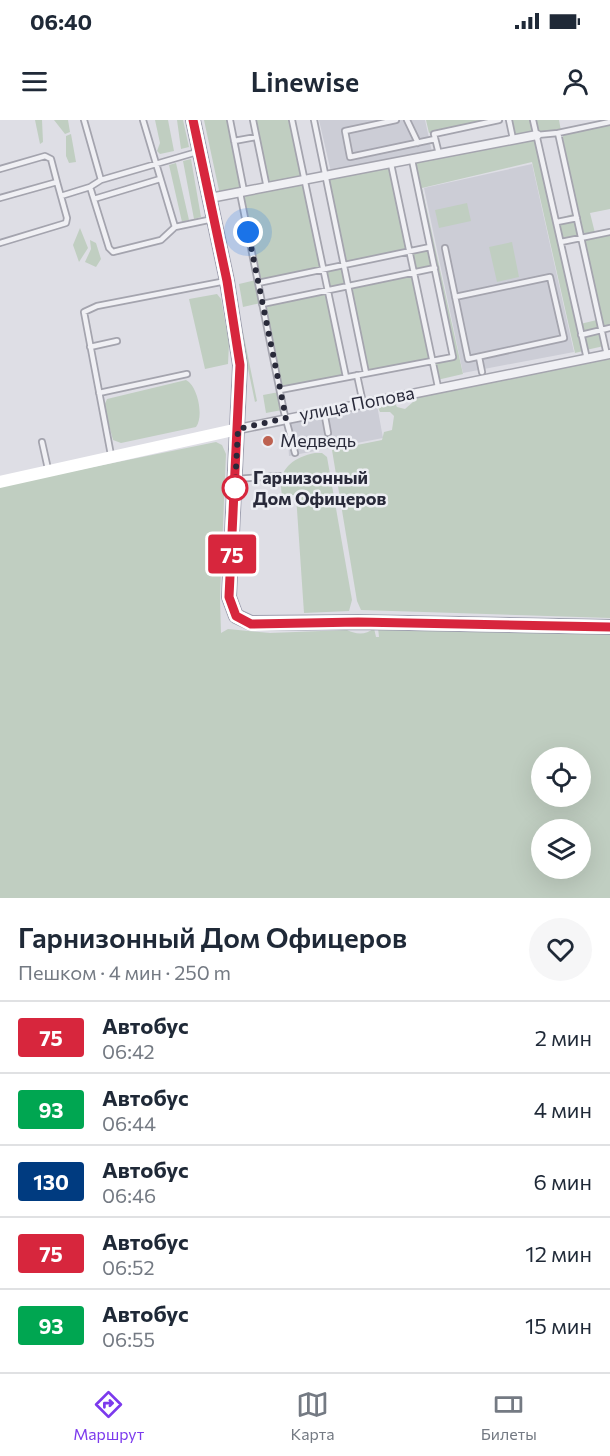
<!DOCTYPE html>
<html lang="ru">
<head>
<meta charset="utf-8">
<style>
	:root { --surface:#fff; --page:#f6f6f7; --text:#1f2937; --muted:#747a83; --line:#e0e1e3; --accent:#7c3aed }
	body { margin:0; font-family:Commissioner,sans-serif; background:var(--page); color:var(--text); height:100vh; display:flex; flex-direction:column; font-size:22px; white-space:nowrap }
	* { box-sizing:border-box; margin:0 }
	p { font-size:20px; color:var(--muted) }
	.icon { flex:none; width:33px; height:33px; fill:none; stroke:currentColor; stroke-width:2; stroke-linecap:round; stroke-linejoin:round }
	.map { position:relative; height:778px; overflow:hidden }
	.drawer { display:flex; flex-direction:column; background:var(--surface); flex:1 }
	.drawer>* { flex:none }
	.badge { padding:0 12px; border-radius:4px; font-size:21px; line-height:39px }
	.controls { position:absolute; left:531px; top:627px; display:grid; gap:12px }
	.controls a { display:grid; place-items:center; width:60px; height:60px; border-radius:50%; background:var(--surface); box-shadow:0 6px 24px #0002; font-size:30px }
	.you { position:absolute; width:30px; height:30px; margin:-15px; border:4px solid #fff; border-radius:50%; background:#1a73e8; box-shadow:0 0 0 9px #1a73e833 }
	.map>.badge { position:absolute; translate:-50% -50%; box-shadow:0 0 0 3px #fff }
	.round { display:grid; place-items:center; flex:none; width:63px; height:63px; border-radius:32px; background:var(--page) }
	.overview { display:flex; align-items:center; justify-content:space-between; height:102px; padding:0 18px }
	h1 { font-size:28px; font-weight:600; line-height:45px }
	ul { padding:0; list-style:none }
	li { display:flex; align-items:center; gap:18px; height:72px; padding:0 18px; border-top:2px solid var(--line) }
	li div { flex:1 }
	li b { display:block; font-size:22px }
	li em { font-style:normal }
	li .badge { min-width:66px; font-weight:700; text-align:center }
	.status { display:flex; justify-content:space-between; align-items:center; height:42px; padding:0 30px; background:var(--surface); direction:ltr }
	.status svg { height:16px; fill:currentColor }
	header { display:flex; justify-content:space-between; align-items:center; height:78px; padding:0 18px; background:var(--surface); font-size:27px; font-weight:600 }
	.tabs { display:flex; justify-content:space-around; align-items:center; height:84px; border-top:2px solid var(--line); background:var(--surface); font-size:16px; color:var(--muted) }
	.tabs a { display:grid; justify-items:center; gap:3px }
	.tabs .current { color:var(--accent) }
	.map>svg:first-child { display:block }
	.built { fill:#cccdd6 }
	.green { fill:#c0cec1; fill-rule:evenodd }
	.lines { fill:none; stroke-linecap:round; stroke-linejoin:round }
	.lane-casing { stroke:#a4a4ae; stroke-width:8 }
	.street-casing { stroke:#a4a4ae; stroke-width:11 }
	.primary-casing { stroke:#9fa0b0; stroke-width:16 }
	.lane { stroke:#f0f0f4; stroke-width:4.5 }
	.street { stroke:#f0f0f4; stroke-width:8 }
	.secondary { stroke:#fff; stroke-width:12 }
	.primary { stroke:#fff; stroke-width:14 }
	.line-casing { stroke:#fff; stroke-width:14 }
	.line { stroke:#d7263d; stroke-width:9 }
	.walk { stroke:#292a3a; stroke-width:6; stroke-dasharray:0 10.8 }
	.poi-dot { fill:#bd6150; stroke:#edeef3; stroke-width:2 }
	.stop-dot { fill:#fff; stroke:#d7263d; stroke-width:3 }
	.labels { text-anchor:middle; stroke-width:5; stroke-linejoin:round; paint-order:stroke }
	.street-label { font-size:18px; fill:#292a3a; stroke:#edeef3 }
	.poi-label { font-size:18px; fill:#292a3a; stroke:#edeef3; text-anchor:start }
	.stop-label { font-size:18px; font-weight:bold; fill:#292a3a; stroke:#edeef3; text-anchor:start }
</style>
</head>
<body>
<div class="status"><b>06:40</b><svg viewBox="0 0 49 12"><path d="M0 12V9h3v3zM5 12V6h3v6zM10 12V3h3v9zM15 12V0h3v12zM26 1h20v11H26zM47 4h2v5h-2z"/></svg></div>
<header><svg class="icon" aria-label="menu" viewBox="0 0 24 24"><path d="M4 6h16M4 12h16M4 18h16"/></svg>Linewise<svg class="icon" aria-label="person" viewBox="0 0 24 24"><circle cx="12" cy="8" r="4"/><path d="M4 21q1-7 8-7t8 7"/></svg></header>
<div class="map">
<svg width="610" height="778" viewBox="0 0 610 778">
	<rect width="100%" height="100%" fill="#dedee5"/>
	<!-- built -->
	<path class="built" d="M 319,0 L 425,0 L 432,32 L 331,52 Z
		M 532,44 L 574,232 L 463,253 L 424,68 Z
		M 377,285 L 383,318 L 289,336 L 287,302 Z"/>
	<!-- green -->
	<path class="green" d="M 35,0 L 42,0 L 43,22 L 40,24 Z
		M 54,0 L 68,0 L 70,12 L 65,14 Z
		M 155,0 L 168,0 L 174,31 L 160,34 L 157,31 L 160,23 Z
		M 177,0 L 183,0 L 189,27 L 181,29 Z
		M 196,0 L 200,0 L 257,281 L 255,282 Z
		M 204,0 L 229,0 L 242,71 L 220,75 Z
		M 255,0 L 290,0 L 303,60 L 267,66 Z
		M 426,0 L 491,0 L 429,13 Z
		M 511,0 L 531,0 L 535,14 L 514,18 Z
		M 535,0 L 559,0 L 561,11 L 538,13 Z
		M 610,4 L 610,89 L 590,93 L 595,113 L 563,120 L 558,99 L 578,92 L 562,14 Z
		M 71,14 L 76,42 L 69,43 L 66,36 L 66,16 Z
		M 535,16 L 583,231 L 575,233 L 532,42 L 422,68 L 463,254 L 437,260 L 433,242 L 454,238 L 413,41 Z
		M 191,39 L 201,97 L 194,99 L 183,41 Z
		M 176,43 L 189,100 L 182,102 L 169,45 Z
		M 390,46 L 408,131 L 345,144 L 328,58 Z
		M 303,63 L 320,147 L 260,161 L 242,74 Z
		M 467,83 L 471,101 L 439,108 L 435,90 Z
		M 80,108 L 88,128 L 79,142 L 73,125 Z
		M 610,113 L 610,208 L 600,210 L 604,226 L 586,230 L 580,204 L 597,200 L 580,119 Z
		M 90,120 L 96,123 L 101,139 L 96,147 L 85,142 L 91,129 Z
		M 512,122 L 519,157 L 497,162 L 489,127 Z
		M 429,129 L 433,147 L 414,151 L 411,132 Z
		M 344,146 L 347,165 L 328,169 L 325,150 Z
		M 412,154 L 430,239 L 368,252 L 351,168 Z
		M 256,160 L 261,183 L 243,187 L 239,164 Z
		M 325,173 L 344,255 L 281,269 L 264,185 Z
		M 217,174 L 221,179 L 229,224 L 228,244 L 205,249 L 189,179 Z
		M 610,238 L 610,498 L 361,490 L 357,481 L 332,330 L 382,320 L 384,312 L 392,310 L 394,296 L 390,292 L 380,292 L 377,285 L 394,281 L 397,287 L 405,289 L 421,275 Z
		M 186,260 C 198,266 204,297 196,307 L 121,323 L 113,320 L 104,286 L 107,279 Z
		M 279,272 L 282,290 L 266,293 L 263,275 Z
		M 216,322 L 222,325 L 226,334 L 220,477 L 221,513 L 228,509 L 270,513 L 347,510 C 357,515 366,515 374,508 L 376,517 L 379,517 L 378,508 L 610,512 L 610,778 L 0,778 L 0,366 ZM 542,638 L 580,638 L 580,676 L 542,676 ZM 542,710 L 580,710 L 580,748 L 542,748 Z
		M 315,333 L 322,333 L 327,337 L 352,480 L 349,491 L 304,493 L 296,375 L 282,375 C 277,350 291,338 315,333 Z"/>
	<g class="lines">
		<!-- lane casing -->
		<g class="lane-casing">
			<path id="lane" d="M 84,0 L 101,60
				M 230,0 L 244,71
				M 253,0 L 267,68
				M 292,0 L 346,257
				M 314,0 L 366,253
				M 396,0 L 345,11 L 350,37 L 435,19
				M 407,0 L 418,23
				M 509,0 L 513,19
				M 533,0 L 587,239
				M 558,13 L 607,235
				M 537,15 L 558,13 L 610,2
				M 234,21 L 256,17
				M 439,34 L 434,14 L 499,0
				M 391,44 L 438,267
				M 0,49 L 45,36 L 51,39 L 57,62
				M 90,67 L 109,128 L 113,132 L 161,120 L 175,107 L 143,0
				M 240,73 L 284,292 L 295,333
				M 61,76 L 90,67 L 101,60 L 197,32
				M 0,78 L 57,62 L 67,98 L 66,103 L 0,123
				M 94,79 L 160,59
				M 557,102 L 577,98
				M 175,107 L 213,99
				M 561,122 L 610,112
				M 445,128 L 468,239 L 564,218 L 550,157 L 455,177
				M 258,163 L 430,127
				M 262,184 L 435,148
				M 581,215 L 610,208
				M 90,227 L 117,221
				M 479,237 L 482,252
				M 357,255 L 363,283
				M 280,270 L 453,237 L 412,40
				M 99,273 L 187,254
				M 324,291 L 328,313
				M 42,322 L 48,349
				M 111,335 L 84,192 L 97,186 L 226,161
				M 236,359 L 279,356"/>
		</g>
		<!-- street casing -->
		<g class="street-casing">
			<path id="street" d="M 210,78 L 537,15
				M 238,309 L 610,234"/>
		</g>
		<!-- primary casing -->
		<g class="primary-casing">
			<path id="primary" d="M 193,0 L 227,161 L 240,245 L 229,477 L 236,496 L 251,503 L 358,502 L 610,507"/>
		</g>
		<!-- lane -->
		<use href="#lane" class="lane"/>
		<!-- street -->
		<use href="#street" class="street"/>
		<!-- secondary -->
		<path class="secondary" d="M 0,362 L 238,309"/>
		<!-- primary -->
		<use href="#primary" class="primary"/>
	</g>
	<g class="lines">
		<!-- line casing -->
		<g class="line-casing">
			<path id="line" d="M 193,0 L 227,161 L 240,245 L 229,477 L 236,496 L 251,504 L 358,502 L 610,507"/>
		</g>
		<!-- line -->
		<use href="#line" class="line"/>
		<!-- walk -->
		<path class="walk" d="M 235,368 L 238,309 L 286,298 L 248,112"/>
	</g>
	<!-- markers -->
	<circle class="poi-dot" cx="268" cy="321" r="6"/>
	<circle class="stop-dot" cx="235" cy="368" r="12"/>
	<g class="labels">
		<!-- street labels -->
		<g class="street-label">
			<text transform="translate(357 284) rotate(-11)" y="6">улица Попова</text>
		</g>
		<!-- poi labels -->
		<g class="poi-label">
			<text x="280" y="327">Медведь</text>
		</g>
		<!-- stop labels -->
		<g class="stop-label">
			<text x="253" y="364">Гарнизонный<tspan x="253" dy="21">Дом Офицеров</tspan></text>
		</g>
	</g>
</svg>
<div class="controls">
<a><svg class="icon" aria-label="locate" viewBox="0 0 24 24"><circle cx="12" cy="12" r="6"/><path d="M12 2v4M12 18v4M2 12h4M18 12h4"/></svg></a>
<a><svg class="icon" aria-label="layers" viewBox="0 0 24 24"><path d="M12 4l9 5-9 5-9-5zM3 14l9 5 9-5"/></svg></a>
</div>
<div class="you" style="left:248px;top:112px"></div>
<b class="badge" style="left:232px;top:434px;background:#d7263d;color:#fff">75</b>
</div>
<section class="drawer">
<div class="overview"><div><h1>Гарнизонный Дом Офицеров</h1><p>Пешком · 4 мин · 250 m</p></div><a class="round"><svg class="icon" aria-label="heart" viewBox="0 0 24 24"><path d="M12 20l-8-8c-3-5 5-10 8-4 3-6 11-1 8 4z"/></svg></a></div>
<ul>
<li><span class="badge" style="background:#d7263d;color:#fff">75</span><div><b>Автобус</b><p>06:42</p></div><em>2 мин</em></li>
<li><span class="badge" style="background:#00a651;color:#fff">93</span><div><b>Автобус</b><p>06:44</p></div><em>4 мин</em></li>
<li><span class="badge" style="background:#003b80;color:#fff">130</span><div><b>Автобус</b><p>06:46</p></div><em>6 мин</em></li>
<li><span class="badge" style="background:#d7263d;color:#fff">75</span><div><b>Автобус</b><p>06:52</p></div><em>12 мин</em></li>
<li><span class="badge" style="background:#00a651;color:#fff">93</span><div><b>Автобус</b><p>06:55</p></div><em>15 мин</em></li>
</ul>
</section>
<nav class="tabs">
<a class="current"><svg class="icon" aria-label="directions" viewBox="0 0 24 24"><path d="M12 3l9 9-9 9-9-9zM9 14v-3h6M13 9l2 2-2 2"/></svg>Маршрут</a>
<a><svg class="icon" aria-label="map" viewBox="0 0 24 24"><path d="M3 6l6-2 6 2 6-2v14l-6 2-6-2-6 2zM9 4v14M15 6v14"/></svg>Карта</a>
<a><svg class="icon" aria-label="tickets" viewBox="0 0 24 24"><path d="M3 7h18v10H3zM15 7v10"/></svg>Билеты</a>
</nav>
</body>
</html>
